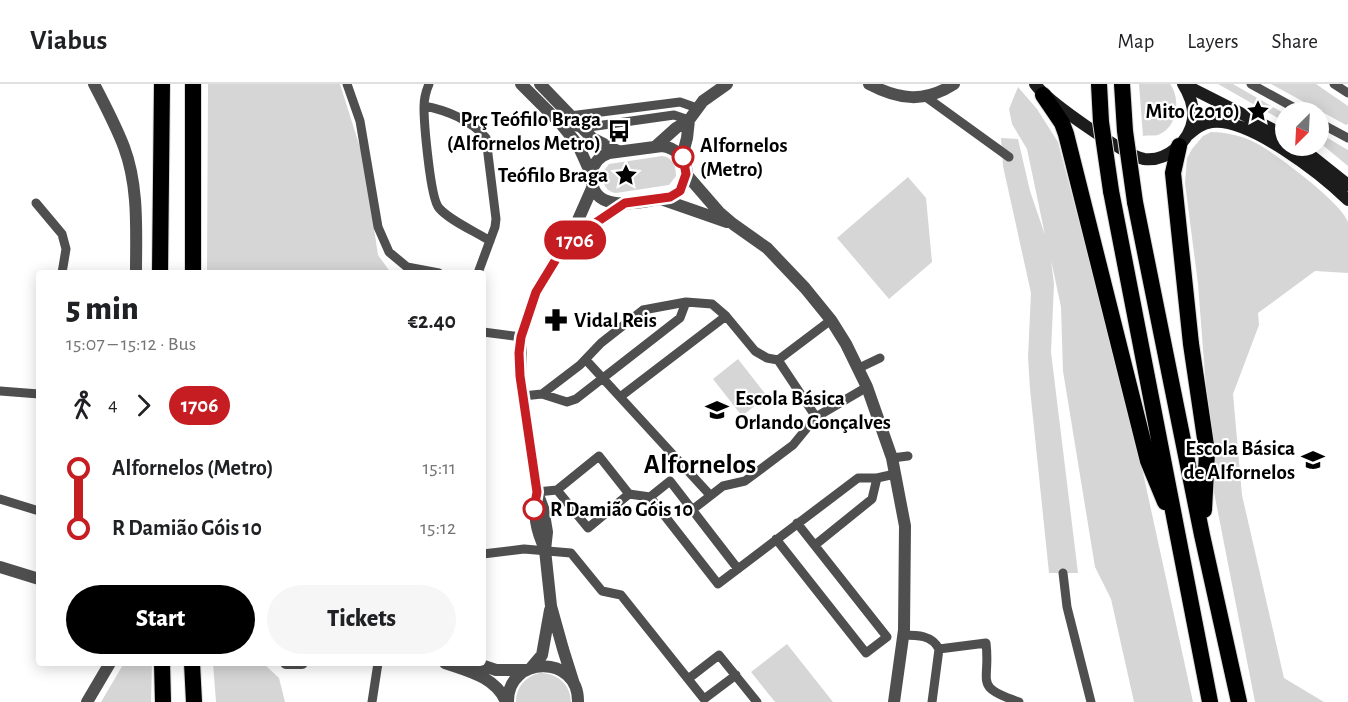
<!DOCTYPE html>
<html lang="en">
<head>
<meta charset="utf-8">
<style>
	:root { --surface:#fff; --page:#f6f6f6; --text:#202124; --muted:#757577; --line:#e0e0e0; --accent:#000 }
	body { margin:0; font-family:"Alegreya Sans",sans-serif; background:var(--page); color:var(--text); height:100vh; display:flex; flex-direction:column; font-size:22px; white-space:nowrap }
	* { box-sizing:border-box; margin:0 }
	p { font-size:20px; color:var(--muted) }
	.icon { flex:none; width:33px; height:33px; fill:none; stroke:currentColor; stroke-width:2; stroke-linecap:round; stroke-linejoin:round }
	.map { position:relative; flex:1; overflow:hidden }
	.panel { position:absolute; left:36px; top:186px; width:450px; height:396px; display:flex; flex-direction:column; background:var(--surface); border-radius:6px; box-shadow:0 3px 15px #0003 }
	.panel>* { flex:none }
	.badge { padding:0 12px; border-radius:20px; font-size:21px; line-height:39px }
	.needle { width:39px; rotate:204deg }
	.controls { position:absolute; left:1275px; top:18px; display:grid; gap:12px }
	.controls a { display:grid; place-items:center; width:54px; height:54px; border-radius:50%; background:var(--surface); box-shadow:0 3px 15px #0003; font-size:30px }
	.map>.badge { position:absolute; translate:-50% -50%; box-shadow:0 0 0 3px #fff }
	.legs { display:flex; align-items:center; gap:9px; height:66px; padding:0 30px; font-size:20px }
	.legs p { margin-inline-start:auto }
	.overview { display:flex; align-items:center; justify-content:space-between; height:102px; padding:0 30px }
	h1 { font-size:33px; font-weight:800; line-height:45px }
	.cta { display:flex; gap:12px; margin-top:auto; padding:12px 30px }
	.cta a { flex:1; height:69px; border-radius:36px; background:var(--accent); color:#fff; font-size:24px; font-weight:800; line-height:69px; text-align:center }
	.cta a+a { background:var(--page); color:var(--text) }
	ul { padding:0 30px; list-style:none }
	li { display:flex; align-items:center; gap:21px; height:60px; font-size:22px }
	li i { display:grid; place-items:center; width:9px; height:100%; margin:0 8px; background:currentColor }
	li i::after { content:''; width:15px; height:15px; margin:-8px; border:4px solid; border-radius:50%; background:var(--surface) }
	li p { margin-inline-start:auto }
	li:first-child i { background:linear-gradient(#0000 50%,currentColor 0) }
	li:last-child i { background:linear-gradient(currentColor 50%,#0000 0) }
	header { display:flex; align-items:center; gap:36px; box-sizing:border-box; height:84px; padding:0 30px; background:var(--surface); border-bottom:2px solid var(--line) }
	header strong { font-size:28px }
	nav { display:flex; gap:33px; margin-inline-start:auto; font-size:21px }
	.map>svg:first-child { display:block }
	.green { fill:#d6d6d6 }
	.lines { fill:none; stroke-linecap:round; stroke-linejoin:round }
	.trunk-casing { stroke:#dbdbdb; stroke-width:18 }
	.minor { stroke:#4f4f4f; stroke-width:9 }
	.tertiary { stroke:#4f4f4f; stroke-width:12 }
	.secondary { stroke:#1c1c1c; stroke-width:12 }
	.trunk { stroke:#000; stroke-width:16 }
	.trunk-bridge-casing { stroke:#dbdbdb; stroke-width:18; stroke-linecap:butt }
	.trunk-bridge { stroke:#000; stroke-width:16 }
	.line-1-casing { stroke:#fff; stroke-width:14 }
	.line-1 { stroke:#c61d23; stroke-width:9 }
	.stop-1-dot { fill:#fff; stroke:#c61d23; stroke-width:3 }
	.labels { text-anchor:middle; stroke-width:4.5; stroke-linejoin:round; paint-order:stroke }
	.poi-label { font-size:21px; font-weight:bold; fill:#000; stroke:#fff; text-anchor:end }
	.stop-label { font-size:21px; font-weight:bold; fill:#000; stroke:#fff; text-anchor:start }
	.district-label { font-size:27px; font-weight:bold; fill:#000; stroke:#fff }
</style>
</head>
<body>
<header>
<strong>Viabus</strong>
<nav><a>Map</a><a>Layers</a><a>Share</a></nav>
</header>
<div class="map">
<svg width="1348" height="618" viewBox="0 0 1348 618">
	<rect width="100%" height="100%" fill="#fff"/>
	<!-- green -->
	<path class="green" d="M 208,0 L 340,0 L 363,73 L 378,171 L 391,189 L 207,189 Z
		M 1139,0 L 1170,0 C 1181,14 1178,44 1158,51 C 1154,52 1147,51 1143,52 Z
		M 1218,0 L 1233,0 L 1285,30 L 1285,38 Z
		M 1271,0 L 1316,0 L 1348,22 L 1348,40 L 1346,41 Z
		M 1018,3 L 1037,25 L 1058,58 L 1133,343 L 1193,618 L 1134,618 L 1111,515 L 1095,483 L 1063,287 L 1061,223 L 1051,176 L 1054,200 L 1051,268 L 1078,489 L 1049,489 L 1030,305 L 1028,273 L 1031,209 L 1003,82 L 1001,54 L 1018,55 L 1030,107 L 1045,151 L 1027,65 L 1012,40 L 1009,25 Z
		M 1211,48 C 1226,48 1243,52 1256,59 C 1275,69 1342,119 1348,138 C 1348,147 1348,178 1348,189 L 1315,187 L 1258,229 L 1259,241 L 1233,310 L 1242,411 L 1284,594 L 1324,618 L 1255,618 L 1214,408 L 1198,200 L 1185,99 L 1187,74 L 1192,65 L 1203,52 Z
		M 1319,49 L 1348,66 L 1348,82 L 1319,58 Z
		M 662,72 C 673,73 676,82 676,92 L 669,101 L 616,109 C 605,108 603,99 602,89 L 609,80 Z
		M 908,93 L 926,114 L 932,178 L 889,215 L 837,154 Z
		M 738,275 L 767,312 L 742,332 L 713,295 Z
		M 787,560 L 833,618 L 775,618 L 751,588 Z
		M 124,579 L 152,579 L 151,618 L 101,618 Z
		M 213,579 L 263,579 L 279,594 L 285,618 L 216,618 Z
		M 539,589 C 557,589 570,599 571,618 L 516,618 C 516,603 525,593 539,589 Z"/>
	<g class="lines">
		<!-- trunk casing -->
		<g class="trunk-casing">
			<path id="trunk" d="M 1043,11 L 1062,39 L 1066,50 L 1148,377 L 1165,418
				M 1179,62 L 1173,89 L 1191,260 L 1207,368 L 1204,426
				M 1111,107 L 1210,618
				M 1135,118 L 1202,451 L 1239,618
				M 160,189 L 162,0
				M 193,189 L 193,0
				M 162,579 L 163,618
				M 192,579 L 194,618"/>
		</g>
		<!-- minor -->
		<path class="minor" d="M 347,0 L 360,37 L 378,143 L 389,168 L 407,183 L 439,189
			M 429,0 C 426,7 424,14 424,23 C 424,38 430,114 439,124 C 449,136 476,148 490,157
			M 1251,0 L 1302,28
			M 1334,0 L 1348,9
			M 926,13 L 1009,73
			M 424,22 C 446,26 471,36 486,54 L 496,135 L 495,143 L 478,189
			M 1318,38 L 1348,54
			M 561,40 L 570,32 L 680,18 L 697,24
			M 561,40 L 582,44 L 674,31 L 689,36
			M 36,119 L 62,150 L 66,165 L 62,189
			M 831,236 L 778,276 L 816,333 L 867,303
			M 483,248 L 521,253
			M 586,276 L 710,411
			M 859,284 L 880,274
			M 0,307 L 39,310
			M 542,310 L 580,281 L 601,259 L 643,226 L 686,218 L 712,220 L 726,232 L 755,267 L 767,274 L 778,276
			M 523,312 L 542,310 L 567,318 L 576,315 L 680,234 L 686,218
			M 620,313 L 726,232
			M 892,374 L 908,372
			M 557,406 L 588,444 L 629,410
			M 537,408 L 557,406 L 599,372 L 629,410 L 650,413 L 670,397 L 738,485
			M 650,413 L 718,500 L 858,394 L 877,394 L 895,390
			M 0,415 L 39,427
			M 692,426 L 723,402 L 745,397 L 793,361 L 816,333
			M 797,439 L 887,553
			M 776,455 L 866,569 L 887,553
			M 815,461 L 872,415 L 877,394
			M 483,470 L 524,465 L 571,469 L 602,507 L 621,511 L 704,615 L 736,591
			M 1063,489 L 1067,523 L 1091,618
			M 903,551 C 917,551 932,551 939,565 L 932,618
			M 939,565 L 986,559 C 991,599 972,602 1019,618
			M 688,595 L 719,571 L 757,618
			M 372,618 L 378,579"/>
		<!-- tertiary -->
		<path class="tertiary" d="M 94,0 C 105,21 116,42 124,63 C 139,103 136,147 136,189
			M 521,0 L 561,40 L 578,61 L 592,92
			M 540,0 L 592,54 L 618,67
			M 869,0 C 899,16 925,19 954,0
			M 656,62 L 676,44 L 689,36
			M 662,62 C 691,66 695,101 670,113 C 644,117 588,134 592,89 C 593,79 600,72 609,69 Z
			M 682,73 L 687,54 L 689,36 L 703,17 L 727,0
			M 686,90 L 719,128 L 733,140 L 767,164 L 805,204 L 831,236 L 846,260 L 867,303 L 892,374 L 905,442 L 904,546 L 894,618
			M 661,115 L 727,138
			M 564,167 L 585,146 L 625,119
			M 537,410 C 533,430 536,446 545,465
			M 0,483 L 39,495
			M 286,579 L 302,579
			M 445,579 C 468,587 496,593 506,618
			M 475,579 L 496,586 L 525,586
			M 531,584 L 542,571 L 550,526
			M 574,600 L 563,565 L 551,522 L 545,466 L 547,448 L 543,424 L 537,408 L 520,292 L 521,253 L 536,208 L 578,136 L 593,102
			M 87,618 L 110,579
			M 508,618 C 507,571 579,570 578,618"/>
		<!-- secondary -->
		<path class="secondary" d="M 1035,0 C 1047,17 1124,71 1144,75 C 1167,78 1190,57 1193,35 C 1194,22 1190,11 1183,0
			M 1185,1 L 1286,52
			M 1188,51 C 1195,45 1202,39 1212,38 C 1250,34 1321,90 1348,116
			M 1299,62 L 1348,101"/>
		<!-- trunk -->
		<use href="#trunk" class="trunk"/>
		<!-- trunk-bridge casing -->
		<g class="trunk-bridge-casing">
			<path id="trunk-bridge" d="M 1099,0 L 1101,38 L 1111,107
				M 1122,0 L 1125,47 L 1135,118"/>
		</g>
		<!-- trunk-bridge -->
		<use href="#trunk-bridge" class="trunk-bridge"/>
	</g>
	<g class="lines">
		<!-- line-1 casing -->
		<g class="line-1-casing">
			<path id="line-1" d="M 534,425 L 537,408 L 520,292 L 519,269 L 521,253 L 536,208 L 558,172 L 585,146 L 625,119 L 670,113 L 680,107 L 686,90 L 683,73"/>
		</g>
		<!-- line-1 -->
		<use href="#line-1" class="line-1"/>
	</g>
	<!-- icons -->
	<defs>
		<g id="sight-bare" transform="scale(1.8)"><path d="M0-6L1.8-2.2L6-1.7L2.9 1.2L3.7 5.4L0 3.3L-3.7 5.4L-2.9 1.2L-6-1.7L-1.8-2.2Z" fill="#000" stroke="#fff" stroke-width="2.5" paint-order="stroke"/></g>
		<g id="bus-bare" transform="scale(1.8)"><path d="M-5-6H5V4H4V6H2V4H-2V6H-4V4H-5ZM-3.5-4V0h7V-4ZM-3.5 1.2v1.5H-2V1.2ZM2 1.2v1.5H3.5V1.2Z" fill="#000" stroke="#fff" stroke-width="2.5" paint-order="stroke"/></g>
		<g id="pharmacy-bare" transform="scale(1.8)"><path d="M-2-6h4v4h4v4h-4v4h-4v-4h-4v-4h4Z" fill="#000" stroke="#fff" stroke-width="2.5" paint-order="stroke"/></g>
		<g id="school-bare" transform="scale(1.8)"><path d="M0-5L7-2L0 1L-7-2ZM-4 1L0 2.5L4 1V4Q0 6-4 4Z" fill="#000" stroke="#fff" stroke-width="2.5" paint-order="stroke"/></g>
	</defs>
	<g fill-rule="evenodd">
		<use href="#sight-bare" x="1258" y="27"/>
		<use href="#bus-bare" x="619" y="47"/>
		<use href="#sight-bare" x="626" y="91"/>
		<use href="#pharmacy-bare" x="556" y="236"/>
		<use href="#school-bare" x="717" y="326"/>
		<use href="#school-bare" x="1313" y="376"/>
	</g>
	<!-- markers -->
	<g class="stop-1-dot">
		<circle cx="683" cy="73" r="10"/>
		<circle cx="534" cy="425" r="10"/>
	</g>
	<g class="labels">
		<!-- poi labels -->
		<g class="poi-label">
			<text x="1240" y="34">Mito (2010)</text>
			<text x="601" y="42">Prç Teófilo Braga<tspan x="601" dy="24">(Alfornelos Metro)</tspan></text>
			<text x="608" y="98">Teófilo Braga</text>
			<text x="574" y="243" text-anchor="start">Vidal Reis</text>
			<text x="735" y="321" text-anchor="start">Escola Básica<tspan x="735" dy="24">Orlando Gonçalves</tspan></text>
			<text x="1295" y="371">Escola Básica<tspan x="1295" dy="24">de Alfornelos</tspan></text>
		</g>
		<!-- stop labels -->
		<g class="stop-label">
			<text x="700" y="68">Alfornelos<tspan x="700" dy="24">(Metro)</tspan></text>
			<text x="550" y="432">R Damião Góis 10</text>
		</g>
		<!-- district labels -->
		<g class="district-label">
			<text x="700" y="389">Alfornelos</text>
		</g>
	</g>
</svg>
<div class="controls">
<a><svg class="needle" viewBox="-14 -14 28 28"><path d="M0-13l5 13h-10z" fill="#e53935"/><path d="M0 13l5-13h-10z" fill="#757577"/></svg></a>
</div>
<b class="badge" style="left:575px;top:156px;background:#c61d23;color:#fff">1706</b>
<section class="panel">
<div class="overview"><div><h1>5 min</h1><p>15:07 – 15:12 · Bus</p></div><b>€2.40</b></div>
<div class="legs"><svg class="icon" aria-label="walk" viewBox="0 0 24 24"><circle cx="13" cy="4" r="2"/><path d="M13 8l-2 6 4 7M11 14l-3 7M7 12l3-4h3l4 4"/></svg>4<svg class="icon" aria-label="forward" viewBox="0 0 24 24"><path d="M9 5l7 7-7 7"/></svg><b class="badge" style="background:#c61d23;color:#fff">1706</b></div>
<ul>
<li><i style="color:#c61d23"></i><b>Alfornelos (Metro)</b><p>15:11</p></li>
<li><i style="color:#c61d23"></i><b>R Damião Góis 10</b><p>15:12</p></li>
</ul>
<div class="cta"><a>Start</a><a>Tickets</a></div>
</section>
</div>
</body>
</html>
